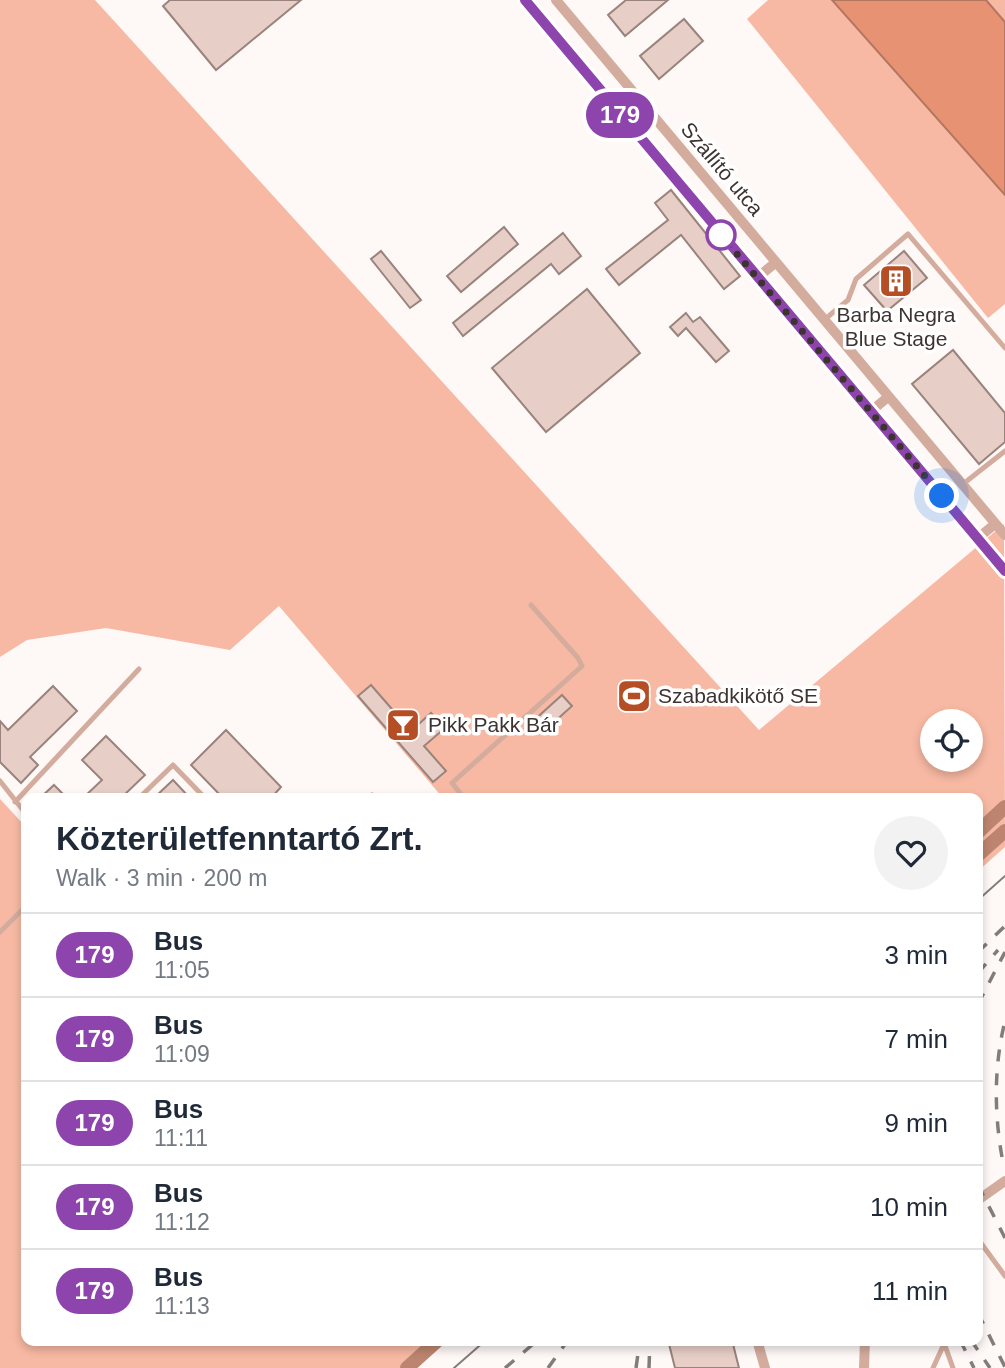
<!DOCTYPE html>
<html lang="en">
<head>
<meta charset="utf-8">
<style>
	:root { --surface:#fff; --page:#f2f2f3; --text:#1f2937; --muted:#747a83; --line:#e0e1e3 }
	body { margin:0; font-family:Arial,sans-serif; background:var(--page); color:var(--text); height:100vh; display:flex; flex-direction:column; font-size:26px; white-space:nowrap }
	* { box-sizing:border-box; margin:0 }
	p { font-size:23px; color:var(--muted) }
	.icon { flex:none; width:38px; height:38px; fill:none; stroke:currentColor; stroke-width:2; stroke-linecap:round; stroke-linejoin:round }
	.map { position:relative; flex:1; overflow:hidden }
	.panel { position:absolute; left:21px; top:793px; width:962px; height:553px; display:flex; flex-direction:column; background:var(--surface); border-radius:14px; box-shadow:0 4px 10px #0003 }
	.panel>* { flex:none }
	.badge { padding:0 14px; border-radius:23px; font-size:24px; line-height:46px }
	.tools { position:absolute; left:920px; top:709px; display:grid; gap:14px }
	.tools a { display:grid; place-items:center; width:63px; height:63px; border-radius:50%; background:var(--surface); box-shadow:0 4px 10px #0003; font-size:35px }
	.you { position:absolute; width:35px; height:35px; margin:-18px; border:5px solid #fff; border-radius:50%; background:#1a73e8; box-shadow:0 0 0 10px #1a73e833 }
	.map>.badge { position:absolute; translate:-50% -50%; box-shadow:0 0 0 4px #fff }
	.round { display:grid; place-items:center; flex:none; width:74px; height:74px; border-radius:37px; background:var(--page) }
	.head { display:flex; align-items:center; justify-content:space-between; height:119px; padding:0 35px }
	h1 { font-size:33px; font-weight:800; line-height:52px }
	ul { padding:0; list-style:none }
	li { display:flex; align-items:center; gap:21px; height:84px; padding:0 35px; border-top:2px solid var(--line) }
	li div { flex:1 }
	li b { display:block; font-size:26px }
	li em { font-style:normal }
	li .badge { min-width:77px; font-weight:700; text-align:center }
	.map>svg:first-child { display:block }
	.green { fill:#f7b9a3; fill-rule:evenodd }
	.water { fill:#e69273; stroke:#b3765f; stroke-width:2 }
	.building { fill:#e7cfc7; stroke:#99837c; stroke-width:2 }
	.lines { fill:none; stroke-linecap:round; stroke-linejoin:round }
	.lane { stroke:#d3ac9e; stroke-width:5 }
	.street { stroke:#d3ac9e; stroke-width:10 }
	.secondary { stroke:#bd8570; stroke-width:14 }
	.tram { stroke:#847c79; stroke-width:2 }
	.rail { stroke:#847c79; stroke-width:3.5; stroke-dasharray:12 12; stroke-linecap:butt }
	.line-casing { stroke:#fff; stroke-width:16 }
	.line { stroke:#8e44ad; stroke-width:10 }
	.walk { stroke:#3d3330; stroke-width:7; stroke-dasharray:0 12.6 }
	.stop-dot { fill:#fff; stroke:#8e44ad; stroke-width:3.5 }
	.labels { text-anchor:middle; stroke-width:7; stroke-linejoin:round; paint-order:stroke }
	.street-label { font-size:21px; fill:#3d3330; stroke:#fff }
	.poi-label { font-size:21px; fill:#3d3330; stroke:#fff; text-anchor:start }
</style>
</head>
<body>
<div class="map">
<svg width="1005" height="1368" viewBox="0 0 1005 1368">
	<rect width="100%" height="100%" fill="#fef9f7"/>
	<!-- green -->
	<path class="green" d="M 0,0 L 95,0 L 759,730 L 1004,524 L 1005,847 L 978,871 L 978,798 L 443,798 L 279,606 L 230,650 L 106,628 L 27,640 L 0,657 ZM 933,721 L 971,721 L 971,760 L 933,760 Z
		M 768,0 L 832,0 L 1005,195 L 1005,304 L 988,318 L 747,19 Z
		M 986,0 L 1005,0 L 1005,22 Z
		M 0,799 L 26,827 L 26,1340 L 438,1341 L 407,1368 L 0,1368 Z"/>
	<!-- water -->
	<path class="water" d="M 832,0 L 986,0 L 1005,22 L 1005,195 Z"/>
	<!-- building -->
	<path class="building" d="M 170,0 L 301,0 L 216,70 L 163,6 Z
		M 626,0 L 668,0 L 625,36 L 608,15 Z
		M 684,19 L 703,41 L 659,79 L 640,56 Z
		M 671,190 L 740,276 L 724,289 L 681,235 L 619,285 L 606,269 L 668,220 L 655,203 Z
		M 504,227 L 518,244 L 461,292 L 447,276 Z
		M 563,233 L 581,256 L 559,274 L 551,264 L 463,336 L 453,323 Z
		M 381,251 L 421,300 L 410,308 L 371,259 Z
		M 904,251 L 927,278 L 887,311 L 864,285 Z
		M 587,289 L 640,353 L 546,432 L 492,368 Z
		M 686,313 L 693,322 L 700,317 L 729,351 L 716,362 L 686,328 L 678,336 L 670,327 Z
		M 953,350 L 1005,413 L 1005,442 L 979,464 L 912,384 Z
		M 371,685 L 411,731 L 431,713 L 445,728 L 424,746 L 446,771 L 433,782 L 358,696 Z
		M 53,686 L 77,711 L 30,757 L 38,765 L 21,783 L 0,762 L 0,721 L 8,730 Z
		M 562,695 L 572,706 L 542,733 L 532,722 Z
		M 226,730 L 281,787 L 271,798 L 223,798 L 191,765 Z
		M 106,736 L 145,775 L 121,798 L 83,798 L 102,780 L 82,760 Z
		M 173,780 L 190,798 L 154,798 Z
		M 54,785 L 67,798 L 40,798 Z
		M 668,1340 L 732,1340 L 739,1368 L 675,1368 Z"/>
	<g class="lines">
		<!-- lane -->
		<path class="lane" d="M 824,320 L 848,300 L 856,279 L 908,234 L 1005,348
			M 963,484 L 1005,451
			M 0,781 L 26,814
			M 139,798 L 173,765 L 205,798
			M 369,798 L 372,795
			M 464,798 L 452,783 L 582,666 L 578,658 L 531,605
			M 15,802 L 139,669
			M 0,932 L 26,906
			M 978,1239 L 1005,1276
			M 943,1340 L 953,1368
			M 933,1368 L 944,1344"/>
		<!-- street -->
		<path class="street" d="M 525,0 L 1005,570
			M 556,0 L 1005,535
			M 621,116 L 639,100
			M 757,278 L 775,263
			M 870,412 L 888,397
			M 978,538 L 995,524
			M 978,1200 L 1005,1181
			M 757,1340 L 765,1368
			M 864,1368 L 865,1340"/>
		<!-- secondary -->
		<path class="secondary" d="M 978,832 L 1005,807
			M 978,855 L 1005,831
			M 407,1368 L 438,1340"/>
		<!-- tram -->
		<path class="tram" d="M 978,900 L 1005,876
			M 454,1368 L 486,1340"/>
		<!-- rail -->
		<path class="rail" d="M 978,952 L 1005,926
			M 978,973 L 998,950
			M 978,1004 L 1005,952
			M 1002,1157 C 994,1112 994,1065 1005,1021
			M 978,1185 L 1005,1238
			M 978,1313 L 1005,1367
			M 960,1340 L 974,1368
			M 971,1340 L 990,1368
			M 505,1368 L 538,1340
			M 548,1368 L 568,1340
			M 636,1368 L 640,1340
			M 649,1368 L 650,1340"/>
	</g>
	<g class="lines">
		<!-- line casing -->
		<g class="line-casing">
			<path id="line" d="M 525,0 L 1005,571"/>
		</g>
		<!-- line -->
		<use href="#line" class="line"/>
		<!-- walk -->
		<path class="walk" d="M 721,235 L 942,496"/>
	</g>
	<!-- icons -->
	<defs>
		<g id="building-square" transform="scale(1.75)"><rect x="-9" y="-9" width="18" height="18" rx="4" fill="#b54e25" stroke="#fff"/><path d="M-4-6H4V6H1V3H-1V6H-4ZM-2.5-4.3h1.7v1.8h-1.7ZM.8-4.3h1.7v1.8H.8ZM-2.5-1h1.7V.8h-1.7ZM.8-1h1.7V.8H.8Z" fill="#fff"/></g>
		<g id="stadium-square" transform="scale(1.75)"><rect x="-9" y="-9" width="18" height="18" rx="4" fill="#b54e25" stroke="#fff"/><path d="M0-5a6.5 5 0 1 0 0 10a6.5 5 0 1 0 0-10ZM-3.5-1.8h7v3.6h-7Z" fill="#fff"/></g>
		<g id="bar-square" transform="scale(1.75)"><rect x="-9" y="-9" width="18" height="18" rx="4" fill="#b54e25" stroke="#fff"/><path d="M-6-5H6L.8 .8V4.5H3.5V6h-7V4.5H-.8V.8Z" fill="#fff"/></g>
	</defs>
	<g fill-rule="evenodd">
		<use href="#building-square" x="896" y="281"/>
		<use href="#stadium-square" x="634" y="696"/>
		<use href="#bar-square" x="403" y="725"/>
	</g>
	<!-- markers -->
	<circle class="stop-dot" cx="721" cy="235" r="14"/>
	<g class="labels">
		<!-- street labels -->
		<g class="street-label">
			<text transform="translate(722 169) rotate(50)" y="7">Szállító utca</text>
		</g>
		<!-- poi labels -->
		<g class="poi-label">
			<text x="896" y="322" text-anchor="middle">Barba Negra<tspan x="896" dy="24">Blue Stage</tspan></text>
			<text x="658" y="703">Szabadkikötő SE</text>
			<text x="428" y="732">Pikk Pakk Bár</text>
		</g>
	</g>
</svg>
<div class="tools">
<a><svg class="icon" aria-label="locate" viewBox="0 0 24 24"><circle cx="12" cy="12" r="6"/><path d="M12 2v4M12 18v4M2 12h4M18 12h4"/></svg></a>
</div>
<div class="you" style="left:942px;top:496px"></div>
<b class="badge" style="left:620px;top:115px;background:#8e44ad;color:#fff">179</b>
<section class="panel">
<div class="head"><div><h1>Közterületfenntartó Zrt.</h1><p>Walk · 3 min · 200 m</p></div><a class="round"><svg class="icon" aria-label="heart" viewBox="0 0 24 24"><path d="M12 20l-8-8c-3-5 5-10 8-4 3-6 11-1 8 4z"/></svg></a></div>
<ul>
<li><span class="badge" style="background:#8e44ad;color:#fff">179</span><div><b>Bus</b><p>11:05</p></div><em>3 min</em></li>
<li><span class="badge" style="background:#8e44ad;color:#fff">179</span><div><b>Bus</b><p>11:09</p></div><em>7 min</em></li>
<li><span class="badge" style="background:#8e44ad;color:#fff">179</span><div><b>Bus</b><p>11:11</p></div><em>9 min</em></li>
<li><span class="badge" style="background:#8e44ad;color:#fff">179</span><div><b>Bus</b><p>11:12</p></div><em>10 min</em></li>
<li><span class="badge" style="background:#8e44ad;color:#fff">179</span><div><b>Bus</b><p>11:13</p></div><em>11 min</em></li>
</ul>
</section>
</div>
</body>
</html>
